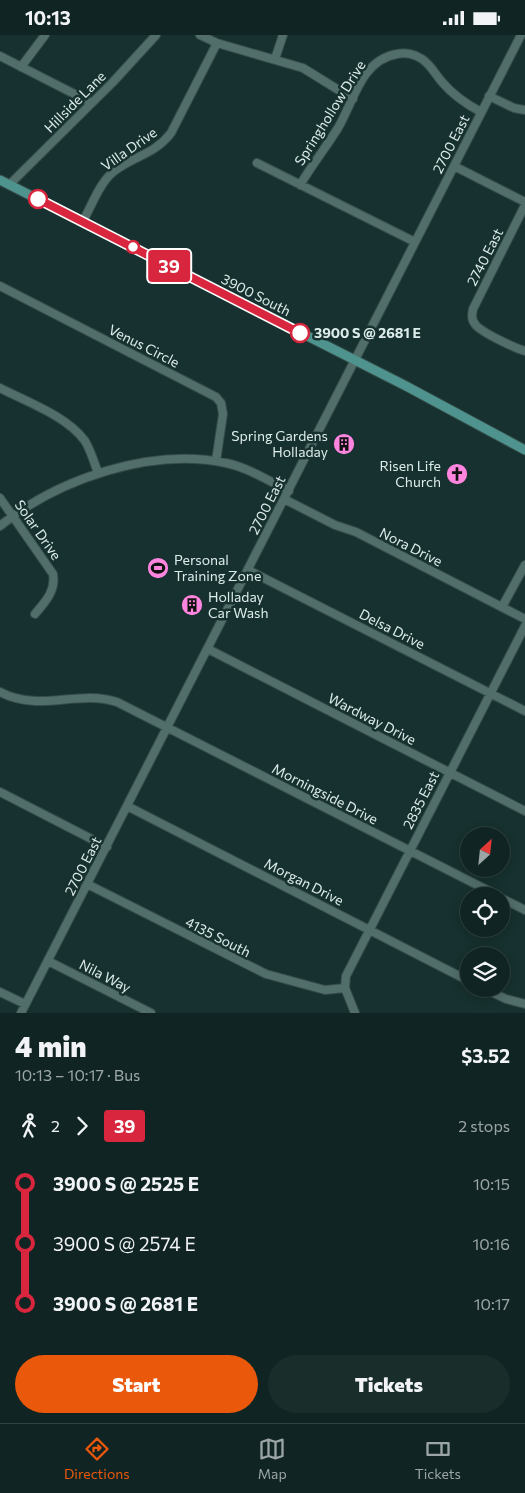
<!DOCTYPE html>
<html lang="en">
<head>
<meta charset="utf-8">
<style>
	:root { --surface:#102523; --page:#192d2b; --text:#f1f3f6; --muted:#9ca5a6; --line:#304241; --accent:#ea580c }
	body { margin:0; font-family:Commissioner,sans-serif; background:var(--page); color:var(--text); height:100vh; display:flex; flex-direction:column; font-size:19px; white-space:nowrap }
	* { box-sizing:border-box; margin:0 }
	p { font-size:16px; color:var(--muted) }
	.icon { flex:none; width:28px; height:28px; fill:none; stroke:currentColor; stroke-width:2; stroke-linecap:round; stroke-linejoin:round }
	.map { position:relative; height:978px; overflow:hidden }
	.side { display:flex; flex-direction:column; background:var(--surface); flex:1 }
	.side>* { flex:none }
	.badge { padding:0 10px; border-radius:4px; font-size:18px; line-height:32px }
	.needle { width:32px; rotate:27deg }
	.fabs { position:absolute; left:460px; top:792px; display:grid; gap:10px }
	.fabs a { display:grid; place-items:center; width:50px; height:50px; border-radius:50%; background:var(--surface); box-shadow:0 2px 12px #0003,0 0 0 1px var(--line); font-size:25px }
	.map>.badge { position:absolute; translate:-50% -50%; box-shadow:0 0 0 2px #fff }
	.legs { display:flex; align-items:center; gap:8px; height:55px; padding:0 15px; font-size:16px }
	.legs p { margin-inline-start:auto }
	.overview { display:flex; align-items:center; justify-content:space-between; height:85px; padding:0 15px }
	h1 { font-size:28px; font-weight:800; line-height:38px }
	.action { display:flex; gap:10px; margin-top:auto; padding:10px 15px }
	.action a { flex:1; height:58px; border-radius:30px; background:var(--accent); color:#fff; font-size:20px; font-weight:800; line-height:58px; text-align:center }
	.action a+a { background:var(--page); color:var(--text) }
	ul { padding:0 15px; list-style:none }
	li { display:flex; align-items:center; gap:18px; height:60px; font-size:19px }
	li i { display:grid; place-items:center; width:8px; height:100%; margin:0 6px; background:currentColor }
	li i::after { content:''; width:12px; height:12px; margin:-6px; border:4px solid; border-radius:50%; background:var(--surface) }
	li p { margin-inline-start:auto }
	li:first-child i { background:linear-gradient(#0000 50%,currentColor 0) }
	li:last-child i { background:linear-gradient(currentColor 50%,#0000 0) }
	.status { display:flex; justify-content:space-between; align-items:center; height:35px; padding:0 25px; background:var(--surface); direction:ltr }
	.status svg { height:14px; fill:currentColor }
	.tabs { display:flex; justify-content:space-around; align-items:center; height:70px; border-top:1px solid var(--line); background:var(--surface); font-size:14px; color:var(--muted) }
	.tabs a { display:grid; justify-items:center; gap:2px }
	.tabs .selected { color:var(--accent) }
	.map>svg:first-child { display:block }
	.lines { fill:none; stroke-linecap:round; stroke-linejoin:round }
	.minor-casing { stroke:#354c4a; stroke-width:10 }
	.major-casing { stroke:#354c4a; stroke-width:11 }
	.minor { stroke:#516e6b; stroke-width:8 }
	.major { stroke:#4e938d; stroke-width:9 }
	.line-1-casing { stroke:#fff; stroke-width:11 }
	.line-1 { stroke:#d7263d; stroke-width:8 }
	.stop-1-dot { fill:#fff; stroke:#d7263d; stroke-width:2.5 }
	.labels { text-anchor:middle; stroke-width:5; stroke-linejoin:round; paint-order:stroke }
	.street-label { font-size:14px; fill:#dcecea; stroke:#16312f }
	.stop-label { font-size:14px; font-weight:bold; fill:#dcecea; stroke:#16312f; text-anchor:start }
	.poi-label { font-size:14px; fill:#dcecea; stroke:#16312f; text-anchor:end }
</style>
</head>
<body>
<div class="status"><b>10:13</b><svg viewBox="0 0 49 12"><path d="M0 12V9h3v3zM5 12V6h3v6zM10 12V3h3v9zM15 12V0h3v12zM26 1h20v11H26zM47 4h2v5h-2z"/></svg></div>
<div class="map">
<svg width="525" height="978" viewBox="0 0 525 978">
	<rect width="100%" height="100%" fill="#16312f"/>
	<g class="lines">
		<!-- minor casing -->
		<g class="minor-casing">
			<path id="minor" d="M 200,0 L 217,8 L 303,33 L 353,64
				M 0,21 L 92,68
				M 275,24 L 283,0
				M 21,32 L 45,0
				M 489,61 L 514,73 L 525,75
				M 257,128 L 415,207
				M 454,131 L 525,167
				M 9,150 L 113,47 L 156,0
				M 300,150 C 312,130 326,112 338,93 C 354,66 361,25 397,19 C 405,17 415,19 422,24 C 431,30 435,39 442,47 C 453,60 466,69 481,77
				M 525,170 L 473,274 C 472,279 471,284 475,289 C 480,297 515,313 525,316
				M 83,186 C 92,170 99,149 113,137 C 133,121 154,120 171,98 L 217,8
				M 0,251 L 216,362 L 221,368 L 223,379 L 216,426
				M 0,353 C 27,367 67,381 85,406 C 91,416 94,427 98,438
				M 0,463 L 53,539 C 56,556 45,567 35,579
				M 284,464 L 335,490 L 356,497 L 525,584
				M 0,491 C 58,444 151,412 226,428 C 249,433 269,446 289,456
				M 248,535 L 525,676
				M 502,572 L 525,530
				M 208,614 L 525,776
				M 0,657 C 40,678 78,654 117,667 L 499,861
				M 0,757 L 107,812
				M 127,771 L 469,946
				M 87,849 L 266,939 L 325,955 L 345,953
				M 501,863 L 525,875
				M 48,926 L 151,978
				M 485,954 L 506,964 L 525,969
				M 0,957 L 25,969
				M 21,978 L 521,0
				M 355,978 L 345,953 L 346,941 L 525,591"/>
		</g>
		<!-- major casing -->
		<g class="major-casing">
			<path id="major" d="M 0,145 L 406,351 L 525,415"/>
		</g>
		<!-- minor -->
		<use href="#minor" class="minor"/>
		<!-- major -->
		<use href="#major" class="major"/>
	</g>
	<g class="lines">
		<!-- line-1 casing -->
		<g class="line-1-casing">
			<path id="line-1" d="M 38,164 L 300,298"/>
		</g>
		<!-- line-1 -->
		<use href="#line-1" class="line-1"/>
	</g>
	<!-- icons -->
	<defs>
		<g id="building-disc" transform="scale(1.125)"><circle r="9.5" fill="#ff85df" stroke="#16312f"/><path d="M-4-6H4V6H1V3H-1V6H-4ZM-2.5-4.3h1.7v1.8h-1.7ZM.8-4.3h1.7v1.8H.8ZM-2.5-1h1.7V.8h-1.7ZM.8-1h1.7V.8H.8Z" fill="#111"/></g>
		<g id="church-disc" transform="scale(1.125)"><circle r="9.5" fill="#ff85df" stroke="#16312f"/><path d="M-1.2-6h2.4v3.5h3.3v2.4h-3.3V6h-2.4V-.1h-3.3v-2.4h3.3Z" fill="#111"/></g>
		<g id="stadium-disc" transform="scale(1.125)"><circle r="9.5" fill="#ff85df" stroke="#16312f"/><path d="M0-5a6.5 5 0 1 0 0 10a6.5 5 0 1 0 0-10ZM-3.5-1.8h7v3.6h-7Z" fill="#111"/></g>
	</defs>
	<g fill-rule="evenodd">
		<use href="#building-disc" x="344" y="409"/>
		<use href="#church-disc" x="457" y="439"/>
		<use href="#stadium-disc" x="158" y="533"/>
		<use href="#building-disc" x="192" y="570"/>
	</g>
	<!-- markers -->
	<g class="stop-1-dot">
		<circle cx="38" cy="164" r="9"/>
		<circle cx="133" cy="212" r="6"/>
		<circle cx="300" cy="298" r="9"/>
	</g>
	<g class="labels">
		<!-- street labels -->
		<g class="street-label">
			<text transform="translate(75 67) rotate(-45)" y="5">Hillside Lane</text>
			<text transform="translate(330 78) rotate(-58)" y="5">Springhollow Drive</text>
			<text transform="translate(451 109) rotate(-63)" y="5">2700 East</text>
			<text transform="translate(129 114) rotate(-35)" y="5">Villa Drive</text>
			<text transform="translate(485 222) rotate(-63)" y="5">2740 East</text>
			<text transform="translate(256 260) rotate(27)" y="5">3900 South</text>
			<text transform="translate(144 311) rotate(27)" y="5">Venus Circle</text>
			<text transform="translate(267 470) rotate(-63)" y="5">2700 East</text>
			<text transform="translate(38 495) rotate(55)" y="5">Solar Drive</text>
			<text transform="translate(411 512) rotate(27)" y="5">Nora Drive</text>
			<text transform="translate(392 594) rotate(27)" y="5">Delsa Drive</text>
			<text transform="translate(372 684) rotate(27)" y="5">Wardway Drive</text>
			<text transform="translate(325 759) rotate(27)" y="5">Morningside Drive</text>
			<text transform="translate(421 765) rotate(-63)" y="5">2835 East</text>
			<text transform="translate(83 831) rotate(-63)" y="5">2700 East</text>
			<text transform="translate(304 847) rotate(27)" y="5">Morgan Drive</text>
			<text transform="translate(218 902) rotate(27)" y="5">4135 South</text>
			<text transform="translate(105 941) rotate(27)" y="5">Nila Way</text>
		</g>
		<!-- stop labels -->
		<g class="stop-label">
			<text x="314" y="303">3900 S @ 2681 E</text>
		</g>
		<!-- poi labels -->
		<g class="poi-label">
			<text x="328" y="406">Spring Gardens<tspan x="328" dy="16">Holladay</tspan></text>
			<text x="441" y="436">Risen Life<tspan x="441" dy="16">Church</tspan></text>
			<text x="174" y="530" text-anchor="start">Personal<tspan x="174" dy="16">Training Zone</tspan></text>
			<text x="208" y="567" text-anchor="start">Holladay<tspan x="208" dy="16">Car Wash</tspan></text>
		</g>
	</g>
</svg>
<div class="fabs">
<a><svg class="needle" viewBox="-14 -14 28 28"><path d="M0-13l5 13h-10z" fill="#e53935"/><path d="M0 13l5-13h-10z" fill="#9ca5a6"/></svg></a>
<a><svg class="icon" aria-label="locate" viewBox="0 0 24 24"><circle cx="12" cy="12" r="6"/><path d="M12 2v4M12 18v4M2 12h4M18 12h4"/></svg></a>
<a><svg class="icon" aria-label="layers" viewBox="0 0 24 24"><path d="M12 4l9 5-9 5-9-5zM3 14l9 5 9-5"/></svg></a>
</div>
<b class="badge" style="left:169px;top:231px;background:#d7263d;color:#fff">39</b>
</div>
<section class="side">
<div class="overview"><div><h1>4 min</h1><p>10:13 – 10:17 · Bus</p></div><b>$3.52</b></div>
<div class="legs"><svg class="icon" aria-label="walk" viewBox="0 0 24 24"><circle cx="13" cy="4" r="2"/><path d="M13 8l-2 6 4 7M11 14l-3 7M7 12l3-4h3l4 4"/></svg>2<svg class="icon" aria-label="forward" viewBox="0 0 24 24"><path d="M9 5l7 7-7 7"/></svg><b class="badge" style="background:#d7263d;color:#fff">39</b><p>2 stops</p></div>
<ul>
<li><i style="color:#d7263d"></i><b>3900 S @ 2525 E</b><p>10:15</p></li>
<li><i style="color:#d7263d"></i><span>3900 S @ 2574 E</span><p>10:16</p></li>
<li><i style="color:#d7263d"></i><b>3900 S @ 2681 E</b><p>10:17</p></li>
</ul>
<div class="action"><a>Start</a><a>Tickets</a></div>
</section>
<nav class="tabs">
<a class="selected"><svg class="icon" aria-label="directions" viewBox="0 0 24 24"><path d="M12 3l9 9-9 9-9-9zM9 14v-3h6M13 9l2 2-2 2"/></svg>Directions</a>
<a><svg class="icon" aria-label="map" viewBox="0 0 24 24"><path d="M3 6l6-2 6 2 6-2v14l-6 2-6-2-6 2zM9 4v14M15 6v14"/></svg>Map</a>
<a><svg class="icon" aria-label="tickets" viewBox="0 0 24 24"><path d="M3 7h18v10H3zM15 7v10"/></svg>Tickets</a>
</nav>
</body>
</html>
